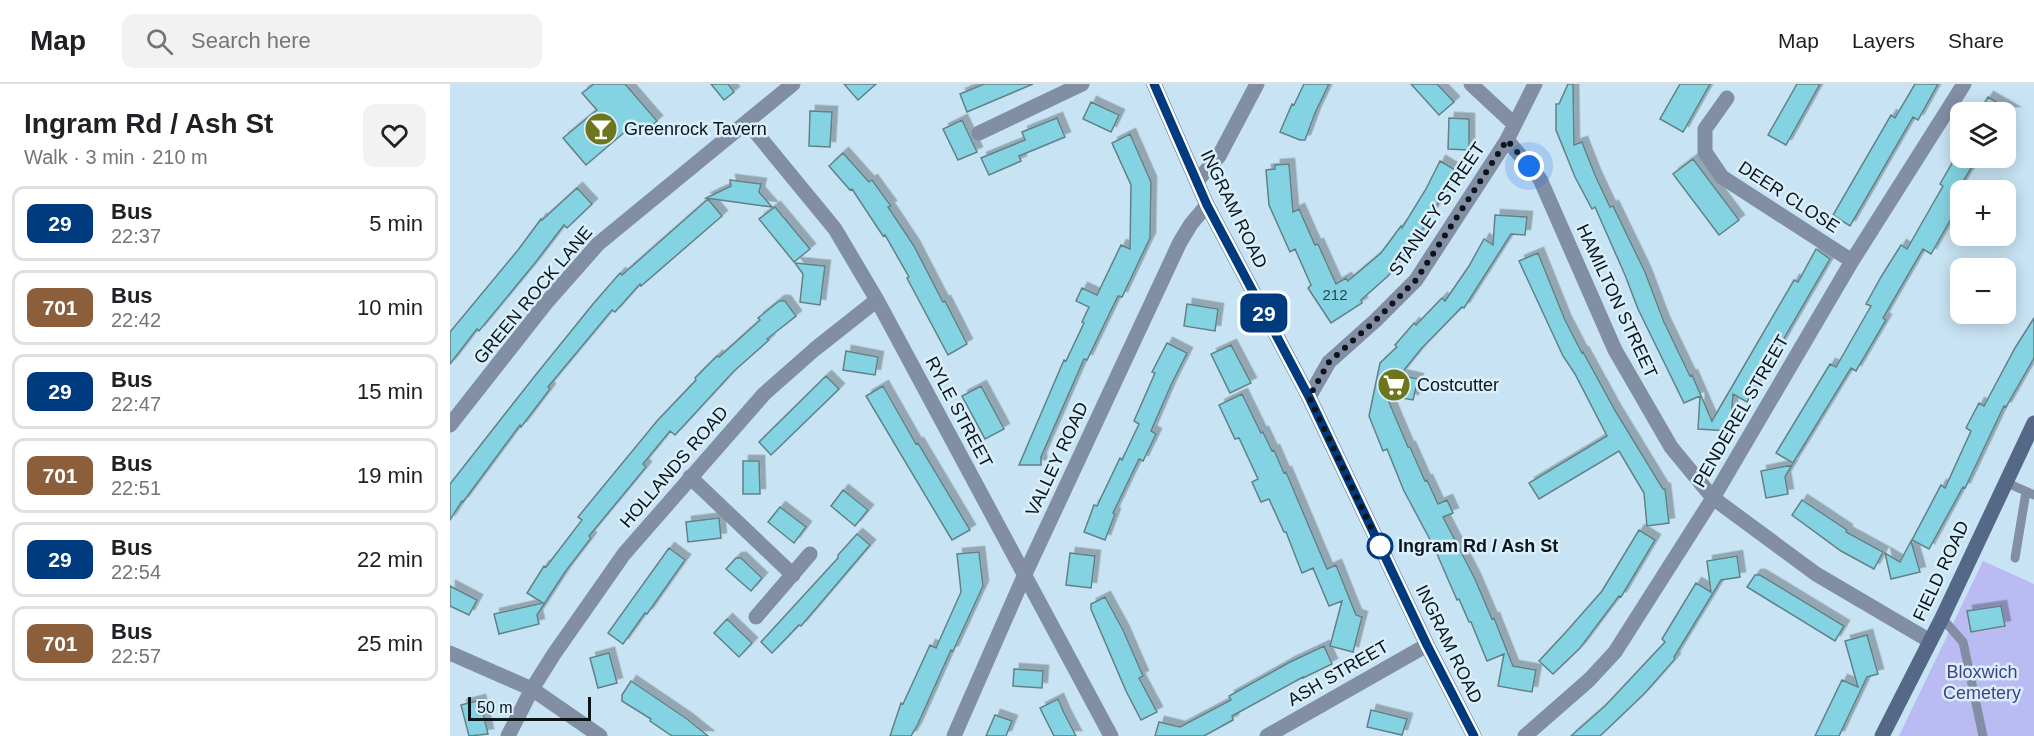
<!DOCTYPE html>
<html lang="en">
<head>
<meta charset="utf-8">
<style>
	:root { --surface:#fff; --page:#f2f2f2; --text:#202124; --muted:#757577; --line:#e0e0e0 }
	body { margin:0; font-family:Arial,sans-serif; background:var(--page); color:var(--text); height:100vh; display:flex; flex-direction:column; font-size:22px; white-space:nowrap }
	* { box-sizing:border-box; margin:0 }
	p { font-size:20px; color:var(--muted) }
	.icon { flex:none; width:33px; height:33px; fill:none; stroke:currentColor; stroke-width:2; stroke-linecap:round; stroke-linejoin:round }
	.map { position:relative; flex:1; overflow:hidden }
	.details { display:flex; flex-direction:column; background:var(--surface); width:450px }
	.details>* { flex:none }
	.badge { padding:0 12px; border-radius:9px; font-size:21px; line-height:39px }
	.buttons { position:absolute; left:1500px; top:18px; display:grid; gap:12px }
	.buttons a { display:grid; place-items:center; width:66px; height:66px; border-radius:12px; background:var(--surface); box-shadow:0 3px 15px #0003; font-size:30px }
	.scale { position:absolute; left:18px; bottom:15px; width:123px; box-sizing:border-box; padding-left:6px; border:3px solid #0b151a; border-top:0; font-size:16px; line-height:21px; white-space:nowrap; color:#0b151a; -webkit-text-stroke:4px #daeffc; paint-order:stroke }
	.you { position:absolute; width:30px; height:30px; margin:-15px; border:4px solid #fff; border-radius:50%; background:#1a73e8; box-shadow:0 0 0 9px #1a73e833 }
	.map>.badge { position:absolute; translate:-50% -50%; box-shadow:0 0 0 3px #fff }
	.round { display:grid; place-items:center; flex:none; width:63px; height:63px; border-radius:12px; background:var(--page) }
	.headline { display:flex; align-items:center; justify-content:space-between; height:102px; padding:0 24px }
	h1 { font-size:28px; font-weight:600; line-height:45px }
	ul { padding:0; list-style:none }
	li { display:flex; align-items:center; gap:18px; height:75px; margin:0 12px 9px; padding:0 12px; border:3px solid var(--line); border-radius:12px }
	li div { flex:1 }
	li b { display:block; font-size:22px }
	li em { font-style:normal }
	li .badge { min-width:66px; font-weight:700; text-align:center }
	header { display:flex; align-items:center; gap:36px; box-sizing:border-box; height:84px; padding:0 30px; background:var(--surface); border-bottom:2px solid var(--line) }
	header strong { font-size:28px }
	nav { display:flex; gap:33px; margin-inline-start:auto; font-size:21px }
	.search { width:420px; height:54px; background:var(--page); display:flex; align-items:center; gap:15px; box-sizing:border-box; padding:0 21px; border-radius:12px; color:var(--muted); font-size:22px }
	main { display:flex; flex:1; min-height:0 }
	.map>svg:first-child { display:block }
	.green { fill:#bbbbf3 }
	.building { fill:#84d3e2; stroke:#628187; stroke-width:1.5; filter:url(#shadow) }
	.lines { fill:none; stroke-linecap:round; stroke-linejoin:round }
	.lane { stroke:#818ea4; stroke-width:9 }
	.street { stroke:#818ea4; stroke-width:15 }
	.secondary { stroke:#556887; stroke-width:15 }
	.line-casing { stroke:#fff; stroke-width:14 }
	.line { stroke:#003b80; stroke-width:9 }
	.walk { stroke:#0b151a; stroke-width:6; stroke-dasharray:0 10.8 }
	.stop-dot { fill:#fff; stroke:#003b80; stroke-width:3 }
	.labels { text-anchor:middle; stroke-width:5; stroke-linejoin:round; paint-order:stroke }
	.number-label { font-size:15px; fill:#29444c }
	.poi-label { font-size:18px; fill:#0b151a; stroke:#daeffc; text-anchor:start }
	.street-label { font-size:18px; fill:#0b151a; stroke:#daeffc }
	.stop-label { font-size:18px; font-weight:bold; fill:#0b151a; stroke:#daeffc; text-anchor:start }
	.park-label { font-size:18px; fill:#464185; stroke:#daeffc }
</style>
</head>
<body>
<header>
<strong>Map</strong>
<div class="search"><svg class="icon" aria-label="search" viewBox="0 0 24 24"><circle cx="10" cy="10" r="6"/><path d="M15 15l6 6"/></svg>Search here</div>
<nav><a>Map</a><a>Layers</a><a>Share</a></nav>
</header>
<main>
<section class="details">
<div class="headline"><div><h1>Ingram Rd / Ash St</h1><p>Walk · 3 min · 210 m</p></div><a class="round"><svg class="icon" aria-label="heart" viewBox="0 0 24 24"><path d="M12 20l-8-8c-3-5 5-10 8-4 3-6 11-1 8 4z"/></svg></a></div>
<ul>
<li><span class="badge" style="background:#003b80;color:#fff">29</span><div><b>Bus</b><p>22:37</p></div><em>5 min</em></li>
<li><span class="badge" style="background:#8b5e3c;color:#fff">701</span><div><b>Bus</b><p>22:42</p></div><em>10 min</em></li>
<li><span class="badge" style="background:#003b80;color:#fff">29</span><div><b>Bus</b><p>22:47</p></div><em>15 min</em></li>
<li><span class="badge" style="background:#8b5e3c;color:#fff">701</span><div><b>Bus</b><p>22:51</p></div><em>19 min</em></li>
<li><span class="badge" style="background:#003b80;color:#fff">29</span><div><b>Bus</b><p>22:54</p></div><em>22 min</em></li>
<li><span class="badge" style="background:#8b5e3c;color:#fff">701</span><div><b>Bus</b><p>22:57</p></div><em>25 min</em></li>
</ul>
</section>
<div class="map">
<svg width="1584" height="652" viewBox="0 0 1584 652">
	<defs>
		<filter id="shadow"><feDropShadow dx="5.5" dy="-5.5" stdDeviation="0" flood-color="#0004"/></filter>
	</defs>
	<rect width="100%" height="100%" fill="#c8e3f3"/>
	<!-- green -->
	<path class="green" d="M 1533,477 L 1584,500 L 1584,652 L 1449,652 Z"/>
	<!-- building -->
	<path class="building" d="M 144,0 L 175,0 L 207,37 L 192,50 L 184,40 L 136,81 L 113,54 L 147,26 L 132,9 Z
		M 261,0 L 278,0 L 284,8 L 274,16 Z
		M 394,0 L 426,0 L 408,16 Z
		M 534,0 L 583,0 L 517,28 L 510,10 Z
		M 854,0 L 879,0 L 865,29 L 855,56 L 850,56 L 830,48 L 842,20 L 844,21 Z
		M 961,0 L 987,0 L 1004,18 L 989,31 Z
		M 1118,0 L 1123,0 L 1124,61 L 1132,58 L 1145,91 L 1160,123 L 1163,122 L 1195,188 L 1214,238 L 1240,292 L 1242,291 L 1262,337 L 1344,196 L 1348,198 L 1366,165 L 1380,175 L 1297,318 L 1283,310 L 1280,347 L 1248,345 L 1250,312 L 1234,319 L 1188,225 L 1175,191 L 1145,123 L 1142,125 L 1125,93 L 1106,46 L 1106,20 L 1109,20 Z
		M 1230,0 L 1260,0 L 1233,48 L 1210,35 Z
		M 1347,0 L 1370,0 L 1336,61 L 1318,51 Z
		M 1465,0 L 1488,0 L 1468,36 L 1463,33 L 1400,142 L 1383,131 L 1441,31 L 1445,34 Z
		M 1538,13 L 1564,28 L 1529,28 Z
		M 641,18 L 669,31 L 661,48 L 633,35 Z
		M 360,27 L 382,28 L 380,63 L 359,62 Z
		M 607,34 L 615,53 L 569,72 L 571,77 L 539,91 L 531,74 L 575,56 L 572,48 Z
		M 999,34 L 1019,35 L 1019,66 L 998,65 Z
		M 512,36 L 527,68 L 508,76 L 493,45 Z
		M 680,50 L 701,98 L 700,154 L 672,213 L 668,212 L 637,276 L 634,275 L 591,373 L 591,381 L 569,381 L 614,276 L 616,277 L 634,239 L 632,238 L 639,223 L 626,217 L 632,204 L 647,211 L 671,161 L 680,165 L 681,101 L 662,59 Z
		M 393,69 L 419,98 L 422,96 L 441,122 L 438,123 L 464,162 L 493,218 L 495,217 L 517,260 L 498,271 L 457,194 L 459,193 L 435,151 L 433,152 L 402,105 L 400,106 L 379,82 Z
		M 1505,74 L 1527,74 L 1504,113 L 1510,119 L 1481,170 L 1473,165 L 1433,234 L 1436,236 L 1406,287 L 1401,284 L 1343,379 L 1326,369 L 1380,280 L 1386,283 L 1421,222 L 1416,220 L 1431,193 L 1451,161 L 1457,165 L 1493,102 L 1490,100 Z
		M 1243,75 L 1289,136 L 1269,151 L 1223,90 Z
		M 990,77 L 1007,87 L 967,154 L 938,192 L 911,216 L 912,219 L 881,239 L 858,204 L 861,201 L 845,165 L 840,168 L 819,121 L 816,86 L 825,85 L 825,81 L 839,80 L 843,128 L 849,125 L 865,161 L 868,160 L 886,200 L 896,194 L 898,197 L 931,169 L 951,142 L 952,144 L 976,105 Z
		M 280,96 L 311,100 L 309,108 L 322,123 L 256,114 L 281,102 Z
		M 127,104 L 142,120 L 117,144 L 114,141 L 85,179 L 29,247 L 27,245 L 0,280 L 0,248 L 68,166 L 91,135 L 92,136 Z
		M 258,115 L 272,132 L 191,202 L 190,200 L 165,228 L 162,226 L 98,303 L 100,305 L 71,343 L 70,341 L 13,418 L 12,417 L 0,436 L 0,400 L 84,293 L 143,220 L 170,189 L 172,191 Z
		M 325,123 L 360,165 L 344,178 L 309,135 Z
		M 1045,131 L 1077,133 L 1075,151 L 1061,150 L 1014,224 L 1012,223 L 971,265 L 950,291 L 968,295 L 963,316 L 936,311 L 958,363 L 960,363 L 975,397 L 977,396 L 988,420 L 997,416 L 1003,429 L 993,433 L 1025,495 L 1042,535 L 1044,534 L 1063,582 L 1086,586 L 1082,608 L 1048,602 L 1054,570 L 1037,577 L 1021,538 L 1019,538 L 1009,515 L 1007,516 L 984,463 L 954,407 L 937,365 L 933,367 L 919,332 L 930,279 L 947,263 L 945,261 L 964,239 L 966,241 L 992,214 L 995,217 L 1019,182 L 1034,155 L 1043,161 Z
		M 1088,169 L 1115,236 L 1132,269 L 1133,268 L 1166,328 L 1213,405 L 1215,405 L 1219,439 L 1197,442 L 1194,409 L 1169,367 L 1089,415 L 1079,399 L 1157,352 L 1125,290 L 1113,272 L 1069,177 Z
		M 345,179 L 375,182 L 370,221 L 350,218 L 353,190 Z
		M 329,217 L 335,217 L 346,232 L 317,255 L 319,256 L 284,287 L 225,351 L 220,347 L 193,380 L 196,383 L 139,452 L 141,454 L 115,488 L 87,531 L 89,540 L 49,550 L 44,530 L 93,519 L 77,509 L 94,482 L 96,483 L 132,436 L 128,433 L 207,337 L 246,296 L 245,294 L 267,272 L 269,273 L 310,236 L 308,234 Z
		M 737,220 L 768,225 L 765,247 L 734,242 Z
		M 1584,234 L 1584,274 L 1556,323 L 1554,322 L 1515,404 L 1513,403 L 1479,465 L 1462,456 L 1491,401 L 1495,404 L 1521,347 L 1516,344 L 1529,319 L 1534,322 L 1565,264 Z
		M 717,259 L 737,269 L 721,301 L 701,347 L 706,350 L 693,377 L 689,375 L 663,429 L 665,430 L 655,456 L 634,448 L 644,421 L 647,422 L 670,374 L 672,376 L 689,340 L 684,337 L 705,289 L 702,288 Z
		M 781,261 L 801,299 L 780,309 L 761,270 Z
		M 396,267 L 428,273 L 425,291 L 393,286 Z
		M 376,292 L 389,305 L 321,371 L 309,358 Z
		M 433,302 L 466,360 L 468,359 L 520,446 L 502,456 L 416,312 Z
		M 531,302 L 554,345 L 535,355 L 512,312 Z
		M 792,310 L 811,349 L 813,348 L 822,367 L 824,366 L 834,389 L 836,388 L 877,485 L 886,481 L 906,531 L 912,533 L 903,568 L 880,562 L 892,517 L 879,522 L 863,484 L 852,489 L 836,448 L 834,448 L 819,415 L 811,418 L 802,398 L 808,395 L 789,354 L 785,355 L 769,321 Z
		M 293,377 L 309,377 L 310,410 L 293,410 Z
		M 1342,381 L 1335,393 L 1338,410 L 1316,414 L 1311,387 Z
		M 393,406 L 418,426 L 405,442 L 381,422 Z
		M 1352,416 L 1397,446 L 1396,448 L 1433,468 L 1424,485 L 1391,467 L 1342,431 Z
		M 330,423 L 356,443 L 344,459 L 318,438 Z
		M 269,434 L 271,454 L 238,458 L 236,438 Z
		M 1189,446 L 1205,456 L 1171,513 L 1169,512 L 1130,564 L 1103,590 L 1089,577 L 1116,548 L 1152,507 Z
		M 407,450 L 420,461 L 351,542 L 349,541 L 322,569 L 311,558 L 388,474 L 388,471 Z
		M 1461,457 L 1470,488 L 1441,495 L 1435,469 L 1450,478 Z
		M 219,464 L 235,476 L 197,530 L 195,529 L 173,560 L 158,549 Z
		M 529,468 L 533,502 L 503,567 L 501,566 L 467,642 L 461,652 L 440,652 L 451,619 L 453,620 L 480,561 L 486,564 L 511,508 L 507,470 Z
		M 620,469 L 645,472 L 641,504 L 616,501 Z
		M 1287,472 L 1290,493 L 1271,496 L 1224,573 L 1225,575 L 1194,610 L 1150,652 L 1121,652 L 1155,622 L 1215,558 L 1212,555 L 1246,499 L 1261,508 L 1257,477 Z
		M 286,474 L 291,474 L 312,494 L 301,507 L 276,485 Z
		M 1305,491 L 1310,491 L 1394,542 L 1385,557 L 1297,503 Z
		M 0,502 L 27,516 L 19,531 L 0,522 Z
		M 655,513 L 673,546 L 693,592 L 689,594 L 707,628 L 691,636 L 676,607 L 641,525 L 641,520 Z
		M 1551,522 L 1555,542 L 1521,548 L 1517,527 Z
		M 277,535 L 302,559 L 289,573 L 264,549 Z
		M 1417,551 L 1428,590 L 1417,593 L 1389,652 L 1365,652 L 1392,596 L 1408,603 L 1395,557 Z
		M 874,562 L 882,580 L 853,594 L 853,593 L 782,632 L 783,636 L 754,652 L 705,652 L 709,638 L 730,643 L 781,616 L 779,612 L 840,578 Z
		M 159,569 L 167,599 L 148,604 L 140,574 Z
		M 564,585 L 593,587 L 592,604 L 563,602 Z
		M 181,597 L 237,635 L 258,652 L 222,652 L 200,637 L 201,635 L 172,617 L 172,611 Z
		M 608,615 L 614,629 L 626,652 L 604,652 L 590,624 Z
		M 30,616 L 38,650 L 19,652 L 11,621 Z
		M 921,626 L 957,635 L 952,651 L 917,643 Z
		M 545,631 L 562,637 L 556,652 L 536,652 Z"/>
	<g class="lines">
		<!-- lane -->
		<path class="lane" d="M 1555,398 L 1584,411
			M 1565,474 L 1576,408
			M 1492,534 L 1513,558 L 1533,652"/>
		<!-- street -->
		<path class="street" d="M 1021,0 L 1064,40
			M 1277,14 L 1255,45 L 1255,68 L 1272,93 L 1402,177
			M 298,39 L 385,145 L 427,216 L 661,652
			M 529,49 L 632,0
			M 1057,56 L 1090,95 L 1165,266 L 1221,363 L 1263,414 L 1366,490 L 1480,557
			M 747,97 L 769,72 L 807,0
			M 859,313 L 879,278 L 926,236 L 966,196 L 1057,56 L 1085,0
			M 0,341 L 96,219 L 148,160 L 343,0
			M 240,393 L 343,491
			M 306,533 L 360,470
			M 0,569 L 82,605 L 150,652
			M 58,652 L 82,605 L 104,570 L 174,470 L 314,310 L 365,265 L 427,216
			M 504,652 L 575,490 L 730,158 L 741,140 L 757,121
			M 817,652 L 977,561
			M 1075,652 L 1139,596 L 1165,568 L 1263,414 L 1402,177 L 1514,0"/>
		<!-- secondary -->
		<path class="secondary" d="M 704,0 L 757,121 L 859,313 L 977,561 L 1024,652
			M 1432,652 L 1492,534 L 1584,339"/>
	</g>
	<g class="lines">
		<!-- line casing -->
		<g class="line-casing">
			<path id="line" d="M 704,0 L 757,121 L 859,313 L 977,561 L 1024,652"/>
		</g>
		<!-- line -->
		<use href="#line" class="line"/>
		<!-- walk -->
		<path class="walk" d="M 930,462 L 859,313 L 879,278 L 926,236 L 966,196 L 1057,56 L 1079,82"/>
	</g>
	<!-- icons -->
	<defs>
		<g id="bar-disc" transform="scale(1.725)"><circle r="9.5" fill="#6d751d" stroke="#daeffc"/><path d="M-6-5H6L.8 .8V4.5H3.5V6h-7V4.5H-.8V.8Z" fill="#fff"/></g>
		<g id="supermarket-disc" transform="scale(1.725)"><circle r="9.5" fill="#6d751d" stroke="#daeffc"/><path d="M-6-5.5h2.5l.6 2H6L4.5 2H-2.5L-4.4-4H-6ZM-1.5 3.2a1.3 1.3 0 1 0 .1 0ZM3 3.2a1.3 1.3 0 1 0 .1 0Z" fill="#fff"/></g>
	</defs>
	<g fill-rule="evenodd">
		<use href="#bar-disc" x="151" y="45"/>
		<use href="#supermarket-disc" x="944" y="301"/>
	</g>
	<!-- markers -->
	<circle class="stop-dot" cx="930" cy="462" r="12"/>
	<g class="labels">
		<!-- number labels -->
		<g class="number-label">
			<text x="885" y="216">212</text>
		</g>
		<!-- poi labels -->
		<g class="poi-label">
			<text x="174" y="51">Greenrock Tavern</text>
			<text x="967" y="307">Costcutter</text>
		</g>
		<!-- street labels -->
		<g class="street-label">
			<text transform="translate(1339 113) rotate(33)" y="6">DEER CLOSE</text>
			<text transform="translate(784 125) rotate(64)" y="6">INGRAM ROAD</text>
			<text transform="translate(987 125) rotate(-56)" y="6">STANLEY STREET</text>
			<text transform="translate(83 211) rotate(-50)" y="6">GREEN ROCK LANE</text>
			<text transform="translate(1167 217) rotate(65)" y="6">HAMILTON STREET</text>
			<text transform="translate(1291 327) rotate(-60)" y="6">PENDEREL STREET</text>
			<text transform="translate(509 328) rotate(62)" y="6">RYLE STREET</text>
			<text transform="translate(607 375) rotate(-65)" y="6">VALLEY ROAD</text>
			<text transform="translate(224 383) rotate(-49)" y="6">HOLLANDS ROAD</text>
			<text transform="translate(1491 487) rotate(-65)" y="6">FIELD ROAD</text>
			<text transform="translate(999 560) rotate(64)" y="6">INGRAM ROAD</text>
			<text transform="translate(888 589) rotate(-30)" y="6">ASH STREET</text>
		</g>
		<!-- stop labels -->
		<g class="stop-label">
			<text x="948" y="468">Ingram Rd / Ash St</text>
		</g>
		<!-- park labels -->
		<g class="park-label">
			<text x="1532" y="594">Bloxwich<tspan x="1532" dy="21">Cemetery</tspan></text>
		</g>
	</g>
</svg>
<div class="buttons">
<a><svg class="icon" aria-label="layers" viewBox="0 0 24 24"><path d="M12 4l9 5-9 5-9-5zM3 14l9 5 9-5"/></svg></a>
<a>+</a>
<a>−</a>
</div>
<div class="scale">50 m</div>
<div class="you" style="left:1079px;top:82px"></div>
<b class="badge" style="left:814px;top:229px;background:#003b80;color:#fff">29</b>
</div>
</main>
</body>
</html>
